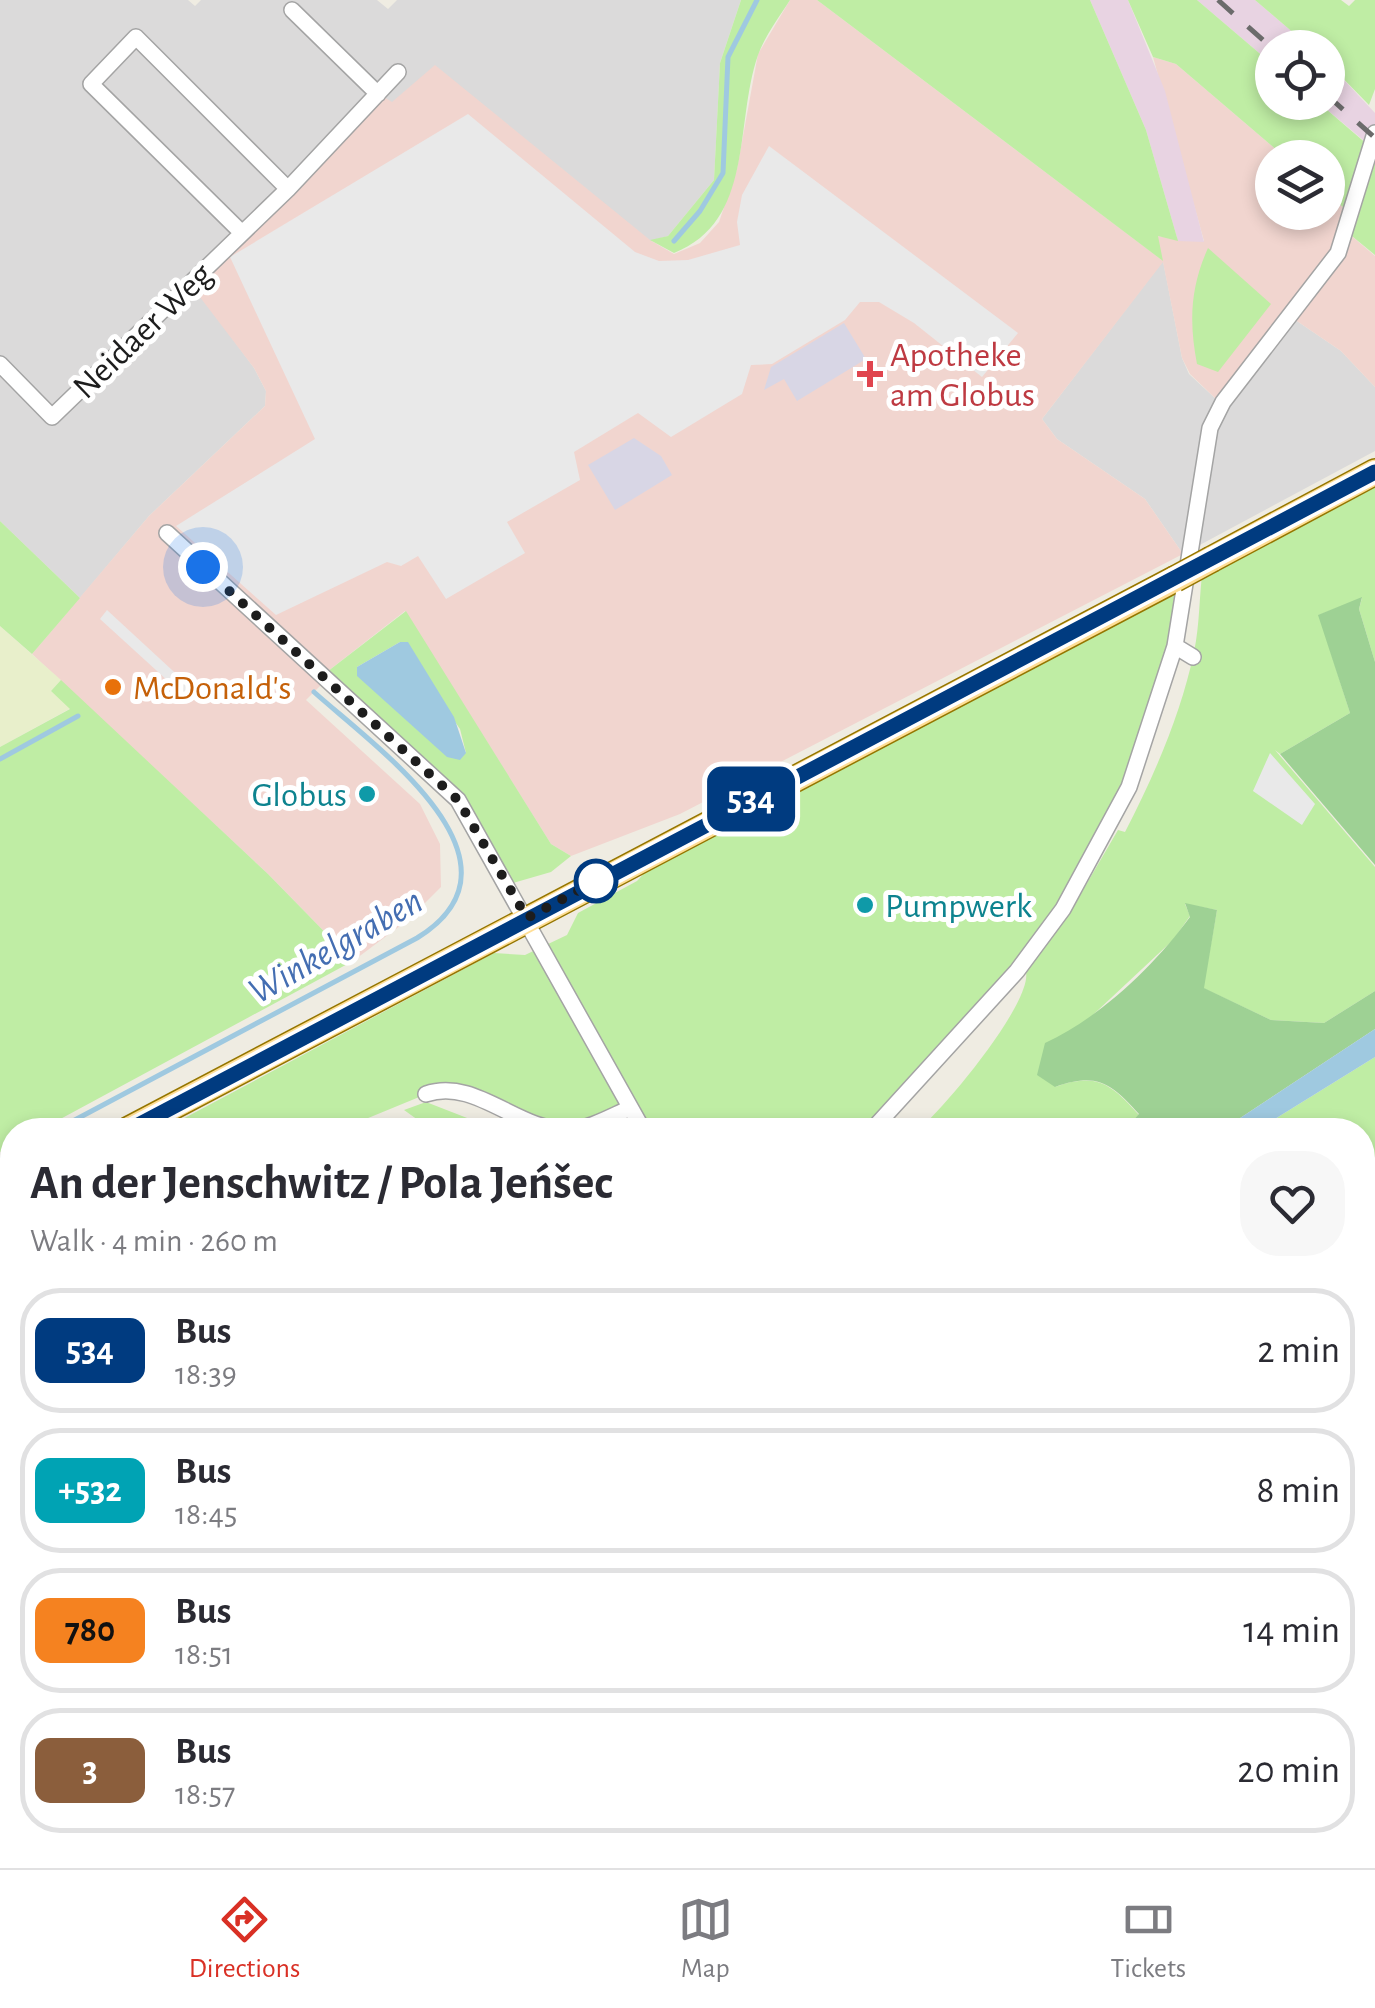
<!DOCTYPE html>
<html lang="en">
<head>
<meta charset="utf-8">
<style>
	:root { --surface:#fff; --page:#f7f7f7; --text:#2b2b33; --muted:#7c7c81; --line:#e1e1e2; --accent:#d93025 }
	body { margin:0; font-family:"Alegreya Sans",sans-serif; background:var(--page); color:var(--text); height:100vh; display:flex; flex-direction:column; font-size:38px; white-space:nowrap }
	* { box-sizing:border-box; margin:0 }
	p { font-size:32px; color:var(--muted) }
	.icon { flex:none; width:55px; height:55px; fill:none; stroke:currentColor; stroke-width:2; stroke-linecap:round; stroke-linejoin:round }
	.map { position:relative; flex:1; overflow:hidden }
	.drawer { position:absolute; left:0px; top:1118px; width:1375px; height:752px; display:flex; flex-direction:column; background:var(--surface); border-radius:40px 40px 0 0; box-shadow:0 5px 15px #0003 }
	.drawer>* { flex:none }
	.badge { padding:0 20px; border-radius:15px; font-size:35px; line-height:65px }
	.tools { position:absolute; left:1255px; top:30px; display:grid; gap:20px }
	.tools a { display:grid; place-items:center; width:90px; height:90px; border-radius:50%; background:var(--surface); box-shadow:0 5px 15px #0003; font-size:50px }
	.you { position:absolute; width:50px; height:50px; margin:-25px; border:8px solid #fff; border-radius:50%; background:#1a73e8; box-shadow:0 0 0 15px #1a73e833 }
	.map>.badge { position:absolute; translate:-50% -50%; box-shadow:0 0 0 5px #fff }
	.round { display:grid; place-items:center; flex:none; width:105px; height:105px; border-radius:40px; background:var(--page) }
	.overview { display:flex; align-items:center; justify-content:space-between; height:170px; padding:0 30px }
	h1 { font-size:48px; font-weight:700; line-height:75px }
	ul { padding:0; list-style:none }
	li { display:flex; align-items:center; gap:30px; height:125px; margin:0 20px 15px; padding:0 10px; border:5px solid var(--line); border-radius:40px }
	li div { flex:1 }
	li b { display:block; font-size:38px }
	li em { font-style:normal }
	li .badge { min-width:110px; font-weight:700; text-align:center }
	.tab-bar { display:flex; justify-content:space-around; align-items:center; height:140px; border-top:2px solid var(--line); background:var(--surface); font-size:28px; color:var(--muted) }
	.tab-bar a { display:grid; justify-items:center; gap:5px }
	.tab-bar .active { color:var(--accent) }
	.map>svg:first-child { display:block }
	.residential { fill:#dbdada }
	.commercial { fill:#f1d5cf }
	.industrial { fill:#e8d3e2 }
	.farmland { fill:#e8efcb }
	.grass { fill:#bfeda4; fill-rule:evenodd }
	.forest { fill:#9ed194 }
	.parking { fill:#e9e9e9 }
	.plaza { fill:#d8d6e5 }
	.water { fill:#9fc9e0 }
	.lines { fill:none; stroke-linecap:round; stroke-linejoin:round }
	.stream { stroke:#9fc9e0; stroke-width:5 }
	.river { stroke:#9fc9e0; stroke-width:28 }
	.minor-casing { stroke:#a4a4a4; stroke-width:18 }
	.primary-casing { stroke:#957600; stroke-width:28 }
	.minor { stroke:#fff; stroke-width:15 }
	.primary { stroke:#ffde96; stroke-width:25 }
	.rail { stroke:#6b6b6b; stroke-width:5; stroke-dasharray:20 20; stroke-linecap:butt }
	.primary-bridge-casing { stroke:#957600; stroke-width:28; stroke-linecap:butt }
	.primary-bridge { stroke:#ffde96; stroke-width:25 }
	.line-casing { stroke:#fff; stroke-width:22 }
	.line { stroke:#003b80; stroke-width:15 }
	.walk { stroke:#1d1d1d; stroke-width:10; stroke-dasharray:0 18 }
	.health-dot { fill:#e0444e; stroke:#fff; stroke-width:4 }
	.food-dot { fill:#e8710a; stroke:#fff; stroke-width:4 }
	.culture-dot { fill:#0f9aa8; stroke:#fff; stroke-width:4 }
	.stop-dot { fill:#fff; stroke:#003b80; stroke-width:5 }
	.labels { text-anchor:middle; stroke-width:10; stroke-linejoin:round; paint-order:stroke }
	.street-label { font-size:35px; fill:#1d1d1d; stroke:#fff }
	.health-label { font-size:35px; fill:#be3a42; stroke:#fff; text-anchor:start }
	.food-label { font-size:35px; fill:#c56008; stroke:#fff; text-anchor:start }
	.culture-label { font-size:35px; fill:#0d838f; stroke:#fff; text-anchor:end }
	.water-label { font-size:38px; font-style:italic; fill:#446eb2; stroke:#fff }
</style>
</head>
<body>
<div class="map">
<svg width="1375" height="1868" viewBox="0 0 1375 1868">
	<rect width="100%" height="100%" fill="#efece2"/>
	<!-- residential -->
	<path class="residential" d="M 0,0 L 188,0 L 195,6 L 201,0 L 377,0 L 388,9 L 397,0 L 741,0 L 720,63 L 714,180 L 668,236 L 650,241 L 435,66 L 205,301 L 254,368 L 266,391 L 265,406 L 149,516 L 80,598 L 0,521 Z
		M 1163,261 L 1182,358 L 1189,374 L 1217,400 L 1291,317 L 1341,351 L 1375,387 L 1375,451 L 1183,554 L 1145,499 L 1057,439 L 1042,419 Z"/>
	<!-- commercial -->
	<path class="commercial" d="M 790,0 L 817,0 L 1162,260 L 1157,236 L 1204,241 L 1153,57 L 1176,64 L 1285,157 L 1272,158 L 1272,212 L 1328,212 L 1328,194 L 1352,215 L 1347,232 L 1375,256 L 1375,387 L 1341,351 L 1291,317 L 1217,400 L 1190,374 L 1182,358 L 1163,262 L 1042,419 L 1057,439 L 1145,499 L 1183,554 L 680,814 L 571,856 L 551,844 L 405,611 L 323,675 L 326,680 L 306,700 L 420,804 L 440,844 L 441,887 L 408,920 L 353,961 L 268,874 L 32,654 L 149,516 L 265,406 L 266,391 L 254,368 L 190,284 L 379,94 L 392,102 L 435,65 L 650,240 L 674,254 L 700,243 L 719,222 L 737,169 L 758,54 Z"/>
	<!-- industrial -->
	<path class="industrial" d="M 1090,0 L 1128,0 L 1165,91 L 1204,242 L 1178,241 L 1146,130 Z
		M 1197,0 L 1255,0 L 1310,47 L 1272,48 L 1272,64 Z
		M 1328,63 L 1375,113 L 1375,150 L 1319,103 L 1328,102 Z"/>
	<!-- farmland -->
	<path class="farmland" d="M 0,626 L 61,680 L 51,691 L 71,708 L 0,747 Z
		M 1375,1316 L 1375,1868 L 1017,1868 L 1013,1858 L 1362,1858 L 1362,1334 Z
		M 12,1344 L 12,1558 L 0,1549 L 0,1355 Z
		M 542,1858 L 686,1858 L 639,1868 L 535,1868 Z"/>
	<!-- grass -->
	<path class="grass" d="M 741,0 L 790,0 C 779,17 765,36 758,55 C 734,124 755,221 674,253 L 650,240 L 668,236 L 714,180 L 720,63 Z
		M 817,0 L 1090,0 L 1146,130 L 1178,241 L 1158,236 L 1163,261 Z
		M 1128,0 L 1197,0 L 1272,64 L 1272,102 L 1319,103 L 1375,151 L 1375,255 L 1347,232 L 1352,215 L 1328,194 L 1328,158 L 1285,157 L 1176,64 L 1153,57 Z
		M 1255,0 L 1341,0 L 1349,6 L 1355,0 L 1375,0 L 1375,89 L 1369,105 L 1328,63 L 1328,48 L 1310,47 Z
		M 1208,248 L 1271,304 L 1218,372 L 1197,364 C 1189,322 1190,288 1208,248 Z
		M 1375,474 L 1375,662 L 1359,609 L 1362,598 L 1319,615 L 1350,713 L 1280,754 L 1275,750 L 1375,867 L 1375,991 L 1324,1023 L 1271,1020 L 1203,988 L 1217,910 L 1185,904 L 1190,916 L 1173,940 L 1080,1027 L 1055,1087 C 1097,1072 1111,1084 1139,1115 L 1125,1130 L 918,1130 C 944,1109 1032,1003 1026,972 L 1069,914 L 1118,830 L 1125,832 C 1154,776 1181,714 1194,652 C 1200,624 1199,595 1203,567 Z
		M 0,521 L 80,598 L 32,654 L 0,626 Z
		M 1185,585 L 1151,730 L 1063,909 L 871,1130 L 644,1130 L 628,1107 L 558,1130 L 446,1086 L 339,1130 L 173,1130 L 177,1122 L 494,953 L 525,955 L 567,935 L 578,913 L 637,881 L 650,867 Z
		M 406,611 L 551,844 L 571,856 L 551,872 L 513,883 L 482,827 L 323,675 ZM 400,642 L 460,729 L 466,753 L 357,667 Z
		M 61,680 L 268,874 L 353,961 L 40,1130 L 12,1130 L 12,1145 L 0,1152 L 0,747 L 70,709 L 51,691 Z
		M 1375,1057 L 1375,1316 L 1363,1334 L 1362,1130 L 1257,1130 Z
		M 426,1102 L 498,1130 L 432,1130 L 404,1110 Z
		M 12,1215 L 12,1334 L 0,1346 L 0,1221 Z
		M 0,1549 L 12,1558 L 12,1858 L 542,1858 L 535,1868 L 0,1868 Z
		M 878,1858 L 1013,1858 L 1017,1868 L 879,1868 Z"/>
	<!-- forest -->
	<path class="forest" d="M 1362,597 L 1359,609 L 1375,662 L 1375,865 L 1280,754 L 1350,713 L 1318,615 Z
		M 1185,903 L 1217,910 L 1204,988 L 1271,1020 L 1324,1023 L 1375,991 L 1375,1029 L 1222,1130 L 1125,1130 L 1139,1114 C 1111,1083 1097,1072 1055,1087 L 1037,1075 L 1045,1043 C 1101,1017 1154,966 1190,917 Z"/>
	<!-- parking -->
	<path class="parking" d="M 468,114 L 635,252 L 659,261 L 688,260 L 740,245 L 737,222 L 742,195 L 769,146 L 1018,333 L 982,377 L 914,323 L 879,302 L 860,302 L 845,320 L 772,364 L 751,365 L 742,394 L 671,437 L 638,413 L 574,452 L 580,480 L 507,522 L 525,553 L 446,599 L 418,556 L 401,566 L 387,562 L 276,615 L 176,526 L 315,439 L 230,257 Z
		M 107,610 L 198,694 L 191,702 L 100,619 Z
		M 1270,753 L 1315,804 L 1302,825 L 1253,791 Z"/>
	<!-- plaza -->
	<path class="plaza" d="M 844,323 L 866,359 L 797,401 L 784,379 L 764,390 L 771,367 Z
		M 634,438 L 661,456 L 672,475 L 615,510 L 588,465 Z"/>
	<!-- water -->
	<path class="water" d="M 400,642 L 408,642 L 454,717 L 466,753 L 460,760 L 447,757 L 357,676 L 357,667 Z
		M 1375,1029 L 1375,1057 L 1257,1130 L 1222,1130 Z"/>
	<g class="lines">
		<!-- stream -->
		<path class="stream" d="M 674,241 L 700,211 L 723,173 L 728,57 L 757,0
			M 0,759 L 78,716
			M 56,1130 L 417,938 C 540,862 374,746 314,692
			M 0,1160 L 12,1153
			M 1362,1274 L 1375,1259
			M 807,1858 L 807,1868
			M 697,1868 L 728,1858"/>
		<!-- river -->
		<path class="river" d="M 0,1786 L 12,1774
			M 213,1858 L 226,1868
			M 296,1858 L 359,1858
			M 254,1868 L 293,1858"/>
		<!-- minor casing -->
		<g class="minor-casing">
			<path id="minor" d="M 292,10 L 378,94
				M 242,233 L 91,84 L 136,37 L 288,189
				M 0,364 L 52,417 L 288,189 L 398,72
				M 167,533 L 458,800 L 643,1130
				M 1175,646 L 1193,657
				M 426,1094 C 476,1077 518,1132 569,1130 C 589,1129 610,1117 628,1109
				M 872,1130 L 1017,971 L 1063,909 L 1129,787 L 1175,646 L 1210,428 L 1223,402 L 1338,253 L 1375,133"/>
		</g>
		<!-- primary casing -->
		<g class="primary-casing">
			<path id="primary" d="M 1212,559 L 1375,472
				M 128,1130 L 1175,579
				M 0,1199 L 12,1192"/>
		</g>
		<!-- minor -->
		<use href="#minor" class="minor"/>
		<!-- primary -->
		<use href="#primary" class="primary"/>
		<!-- rail -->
		<path class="rail" d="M 1218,0 L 1272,48
			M 1328,96 L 1375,138"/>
		<!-- primary-bridge casing -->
		<g class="primary-bridge-casing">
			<path id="primary-bridge" d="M 1175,579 L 1212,559"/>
		</g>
		<!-- primary-bridge -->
		<use href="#primary-bridge" class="primary-bridge"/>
	</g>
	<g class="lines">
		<!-- line casing -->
		<g class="line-casing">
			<path id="line" d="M 129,1130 L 1375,472"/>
		</g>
		<!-- line -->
		<use href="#line" class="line"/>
		<!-- walk -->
		<path class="walk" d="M 203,567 L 458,800 L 527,918 L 604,877 L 596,881"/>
	</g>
	<!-- markers -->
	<path class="health-dot" d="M865 359h10v10h10v10h-10v10h-10v-10h-10v-10h10z"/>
	<circle class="food-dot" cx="113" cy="687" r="10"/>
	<g class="culture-dot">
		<circle cx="367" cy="794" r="10"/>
		<circle cx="865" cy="905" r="10"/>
	</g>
	<circle class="stop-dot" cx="596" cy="881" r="20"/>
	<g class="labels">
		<!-- street labels -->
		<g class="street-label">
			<text transform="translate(142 330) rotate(-44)" y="12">Neidaer Weg</text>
		</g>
		<!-- health labels -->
		<g class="health-label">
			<text x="890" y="366">Apotheke<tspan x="890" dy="40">am Globus</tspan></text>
		</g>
		<!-- food labels -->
		<g class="food-label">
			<text x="133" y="699">McDonald's</text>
		</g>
		<!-- culture labels -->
		<g class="culture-label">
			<text x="347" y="806">Globus</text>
			<text x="885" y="917" text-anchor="start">Pumpwerk</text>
		</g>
		<!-- water labels -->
		<g class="water-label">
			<text transform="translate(335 945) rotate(-30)" y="13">Winkelgraben</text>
		</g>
	</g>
</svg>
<div class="tools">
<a><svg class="icon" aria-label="locate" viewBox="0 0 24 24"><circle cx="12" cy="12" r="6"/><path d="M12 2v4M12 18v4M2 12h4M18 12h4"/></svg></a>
<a><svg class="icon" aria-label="layers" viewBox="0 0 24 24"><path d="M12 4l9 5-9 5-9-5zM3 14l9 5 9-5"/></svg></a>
</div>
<div class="you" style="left:203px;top:567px"></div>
<b class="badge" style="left:751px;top:799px;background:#003b80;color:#fff">534</b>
<section class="drawer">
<div class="overview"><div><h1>An der Jenschwitz / Pola Jeńšec</h1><p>Walk · 4 min · 260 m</p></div><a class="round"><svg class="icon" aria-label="heart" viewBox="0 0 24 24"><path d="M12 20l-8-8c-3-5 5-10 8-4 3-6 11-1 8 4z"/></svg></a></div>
<ul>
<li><span class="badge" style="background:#003b80;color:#fff">534</span><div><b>Bus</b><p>18:39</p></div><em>2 min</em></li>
<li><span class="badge" style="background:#00a3b4;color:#fff">+532</span><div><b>Bus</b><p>18:45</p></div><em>8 min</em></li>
<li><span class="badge" style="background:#f58220;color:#111">780</span><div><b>Bus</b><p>18:51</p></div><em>14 min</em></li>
<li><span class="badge" style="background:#8b5e3c;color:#fff">3</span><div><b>Bus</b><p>18:57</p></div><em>20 min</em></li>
</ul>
</section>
</div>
<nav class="tab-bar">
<a class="active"><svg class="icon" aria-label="directions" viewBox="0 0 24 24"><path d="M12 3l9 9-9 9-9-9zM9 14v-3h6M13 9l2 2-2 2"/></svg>Directions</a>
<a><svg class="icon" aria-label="map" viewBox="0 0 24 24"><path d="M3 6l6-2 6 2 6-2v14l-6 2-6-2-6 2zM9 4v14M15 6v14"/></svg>Map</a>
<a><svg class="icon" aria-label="tickets" viewBox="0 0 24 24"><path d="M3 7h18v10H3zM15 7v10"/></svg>Tickets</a>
</nav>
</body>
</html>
